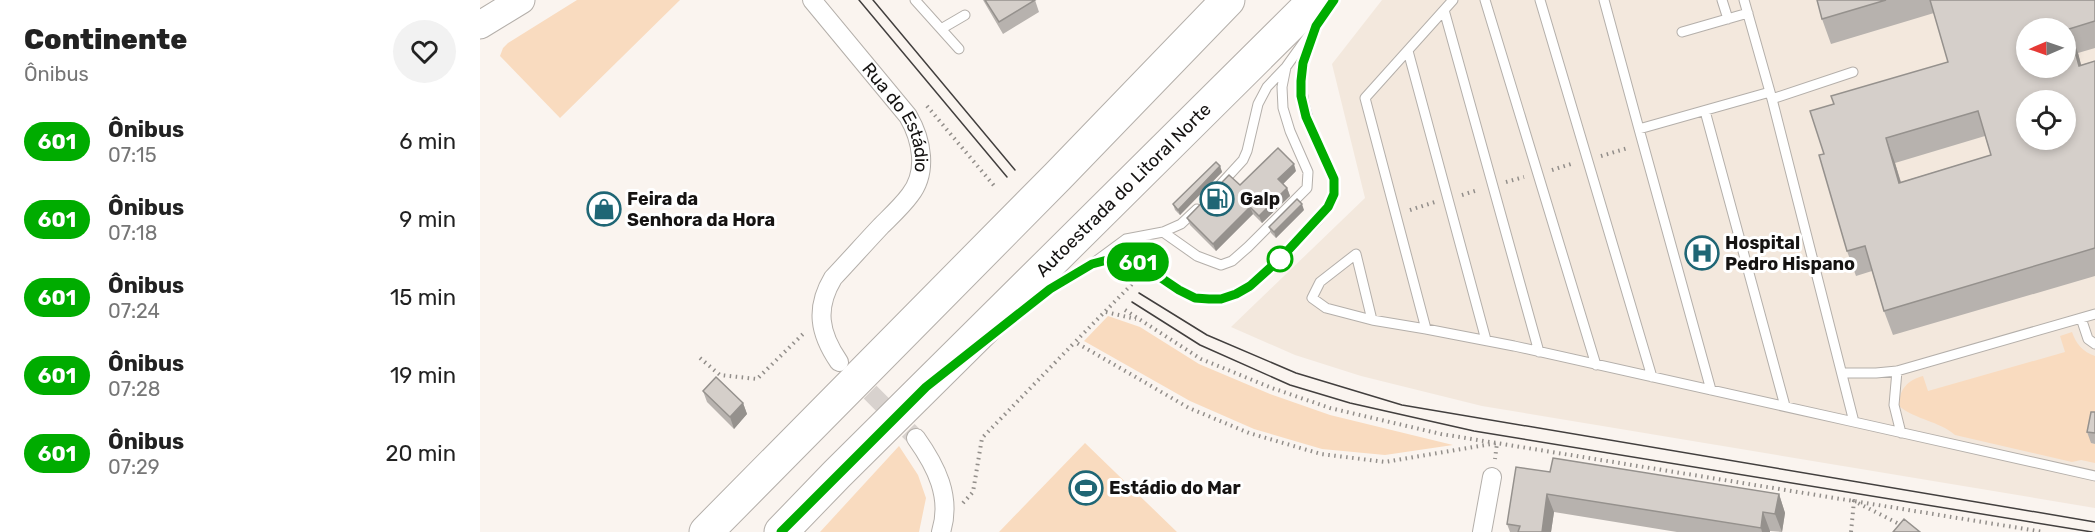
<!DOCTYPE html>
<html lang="pt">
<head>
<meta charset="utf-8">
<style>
	:root { --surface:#fff; --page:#f2f2f2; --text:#222; --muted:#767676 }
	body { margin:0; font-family:Rubik,sans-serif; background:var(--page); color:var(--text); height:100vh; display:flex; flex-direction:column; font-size:22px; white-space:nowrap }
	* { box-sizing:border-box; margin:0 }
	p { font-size:20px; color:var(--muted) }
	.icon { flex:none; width:33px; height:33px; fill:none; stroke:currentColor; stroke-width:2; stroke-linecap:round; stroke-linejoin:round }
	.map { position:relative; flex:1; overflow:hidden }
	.sheet { display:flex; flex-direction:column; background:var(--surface); width:480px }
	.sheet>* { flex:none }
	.badge { padding:0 12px; border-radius:20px; font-size:21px; line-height:39px }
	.needle { width:39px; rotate:268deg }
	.fabs { position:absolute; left:1536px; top:18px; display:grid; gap:12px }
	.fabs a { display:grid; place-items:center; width:60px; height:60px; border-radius:50%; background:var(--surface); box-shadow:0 3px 9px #0003; font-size:30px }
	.map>.badge { position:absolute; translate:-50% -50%; box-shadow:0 0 0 3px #fff }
	.round { display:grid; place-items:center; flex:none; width:63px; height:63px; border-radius:32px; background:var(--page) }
	.head { display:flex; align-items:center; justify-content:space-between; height:102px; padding:0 24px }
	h1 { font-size:28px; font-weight:800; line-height:45px }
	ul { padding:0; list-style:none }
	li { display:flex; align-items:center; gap:18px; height:78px; padding:0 24px }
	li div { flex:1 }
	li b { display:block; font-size:22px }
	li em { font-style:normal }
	li .badge { min-width:66px; font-weight:700; text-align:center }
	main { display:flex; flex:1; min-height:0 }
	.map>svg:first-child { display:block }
	.built { fill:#f3e8dd; fill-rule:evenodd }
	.green { fill:#f9dbbf }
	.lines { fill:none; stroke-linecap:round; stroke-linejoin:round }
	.street-tunnel { stroke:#d8d2ce; stroke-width:18; stroke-dasharray:18 9; stroke-linecap:butt }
	.lane-casing { stroke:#b4afaa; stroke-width:11 }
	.street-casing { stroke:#b4afaa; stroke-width:20 }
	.secondary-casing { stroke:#b4afaa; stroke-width:29 }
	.highway-casing { stroke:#b4afaa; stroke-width:35 }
	.path { stroke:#928e8a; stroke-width:4; stroke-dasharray:1.5 4.5; stroke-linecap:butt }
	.lane { stroke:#fff; stroke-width:9 }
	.street { stroke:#fff; stroke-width:18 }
	.secondary { stroke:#fff; stroke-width:27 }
	.highway { stroke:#fff; stroke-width:33 }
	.tram { stroke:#423f3e; stroke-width:1.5 }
	.wall { fill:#b7b2ae; fill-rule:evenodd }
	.shaded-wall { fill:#95918d }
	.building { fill:#d5cfca; stroke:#95918d; stroke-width:1.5; fill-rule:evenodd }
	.line-casing { stroke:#fff; stroke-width:14 }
	.line { stroke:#00ac00; stroke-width:9 }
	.stop-dot { fill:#fff; stroke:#00ac00; stroke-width:3 }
	.labels { text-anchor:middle; stroke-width:6; stroke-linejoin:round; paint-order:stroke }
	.street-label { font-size:18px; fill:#151312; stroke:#fff }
	.poi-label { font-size:18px; font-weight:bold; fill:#151312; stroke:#fff; text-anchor:start }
</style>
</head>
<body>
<main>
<section class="sheet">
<div class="head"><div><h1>Continente</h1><p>Ônibus</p></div><a class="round"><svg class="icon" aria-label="heart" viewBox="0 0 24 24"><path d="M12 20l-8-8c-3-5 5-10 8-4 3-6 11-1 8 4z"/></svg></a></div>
<ul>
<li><span class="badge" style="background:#00ac00;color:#fff">601</span><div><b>Ônibus</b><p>07:15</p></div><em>6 min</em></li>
<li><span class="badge" style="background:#00ac00;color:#fff">601</span><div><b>Ônibus</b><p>07:18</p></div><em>9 min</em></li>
<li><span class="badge" style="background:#00ac00;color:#fff">601</span><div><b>Ônibus</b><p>07:24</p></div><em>15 min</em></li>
<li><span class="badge" style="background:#00ac00;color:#fff">601</span><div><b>Ônibus</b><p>07:28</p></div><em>19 min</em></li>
<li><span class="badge" style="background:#00ac00;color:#fff">601</span><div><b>Ônibus</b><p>07:29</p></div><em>20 min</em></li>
</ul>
</section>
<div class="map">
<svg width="1615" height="532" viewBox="0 0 1615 532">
	<rect width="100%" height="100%" fill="#faf4ef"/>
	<!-- built -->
	<path class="built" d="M 902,0 L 1615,0 L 1615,508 L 1002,406 L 881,376 L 815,355 L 751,327 L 885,198 L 852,64 ZM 1546,28 L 1586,28 L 1586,68 L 1546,68 ZM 1546,100 L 1586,100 L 1586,140 L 1546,140 Z"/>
	<!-- green -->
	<path class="green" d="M 97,0 L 200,0 L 80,118 L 20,56 L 23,48 L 28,43 Z
		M 628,316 L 660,327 L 719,364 L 790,394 L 850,415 L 973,445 L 905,455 L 842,449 L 774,429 L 710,401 L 604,341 Z
		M 1592,332 C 1596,344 1603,352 1615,356 L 1615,425 L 1611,443 L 1615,444 L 1615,463 L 1601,460 L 1592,462 L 1475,435 C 1459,421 1436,420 1419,406 C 1419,389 1428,380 1443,376 L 1448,391 L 1585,352 L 1580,336 Z
		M 605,443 L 697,532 L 519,532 Z
		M 419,446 L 438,475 L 446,498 L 439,532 L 340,532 Z"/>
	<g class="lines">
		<!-- street-tunnel -->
		<path class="street-tunnel" d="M 371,373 L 436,438"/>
		<!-- lane casing -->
		<g class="lane-casing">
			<path id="lane" d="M 435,0 L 479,49
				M 973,0 L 885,98 L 946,329 L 1034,346 L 1374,422
				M 1005,0 L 1116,365
				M 1060,0 L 1172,377
				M 1124,0 L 1159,129 L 1290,92
				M 1242,0 L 1248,19
				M 1264,0 L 1292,99 L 1374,422 L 1615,476
				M 964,10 L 1059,352
				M 461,29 L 485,15
				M 1202,32 L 1268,13
				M 928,51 L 1006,340
				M 1292,99 L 1373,72
				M 1225,111 L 1305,406
				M 1159,129 L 1231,390
				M 741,184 L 763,160 L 767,151 L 778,104 L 787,87 L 806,67 L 854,0
				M 683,232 L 717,256 L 741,265 L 752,261 L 768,247 L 827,188 L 828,172 L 810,131 L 803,108 L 802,87 L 806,67
				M 618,262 C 626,261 636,256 644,257 C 654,258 661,264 668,269 C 690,285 714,304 742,298 C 768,293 790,269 808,250 C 821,237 850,212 854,194 C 857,178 847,161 840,147 C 821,109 815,78 831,38
				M 541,313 L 570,289 L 612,264 L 646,239 L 683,232 L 701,224 L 717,209
				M 1601,318 L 1608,339 L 1615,344
				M 892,320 L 876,254 L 840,282 L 832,298 L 846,308 L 892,320 L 946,329
				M 1417,371 L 1414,405 L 1421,433
				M 1362,373 L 1396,373 L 1417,371 L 1615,314"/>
		</g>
		<!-- street casing -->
		<g class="street-casing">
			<g id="street">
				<path id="s1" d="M 332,0 L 428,116 C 442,140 448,172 430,195 C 422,206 411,216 401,226 C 385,243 369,261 353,278 C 335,308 339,333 359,362"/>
				<path d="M 436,438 C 456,466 472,497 461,532"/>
				<path d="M 1002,532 L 1012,477"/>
			</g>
		</g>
		<!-- secondary casing -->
		<g class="secondary-casing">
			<path id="secondary" d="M 0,25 L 41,0"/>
		</g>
		<!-- highway casing -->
		<g class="highway-casing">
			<g id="highway">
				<path d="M 226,532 L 578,176 L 748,0"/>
				<path id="s2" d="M 301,532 L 357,474 L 835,0"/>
			</g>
		</g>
		<!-- path -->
		<path class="path" d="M 447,106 L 516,188
			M 1121,156 L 1148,148
			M 1072,170 L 1094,163
			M 1026,182 L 1044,177
			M 982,195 L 998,190
			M 930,210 L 955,202
			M 656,280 L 595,342 L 709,408 L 769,433 L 841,454 L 905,462 L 1017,443 L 1015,459
			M 645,310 L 721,359 L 792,388 L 850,408 L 961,434 L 1564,532
			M 626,312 L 656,319
			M 220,358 L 240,375 L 277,379 L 323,334
			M 483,503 L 493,492 L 502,438 L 595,342
			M 1371,532 L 1374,501 L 1423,526"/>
		<!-- lane -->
		<use href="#lane" class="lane"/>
		<!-- street -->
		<use href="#street" class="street"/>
		<!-- secondary -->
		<use href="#secondary" class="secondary"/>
		<!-- highway -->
		<use href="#highway" class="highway"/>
		<!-- tram -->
		<path class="tram" d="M 379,0 L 527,177
			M 393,0 L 535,170
			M 659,293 L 727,335 L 816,373 L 922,405 L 1615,522
			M 652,302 L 720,345 L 810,385 L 870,403 L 994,431 L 1612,532"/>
	</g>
	<!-- wall -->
	<path class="wall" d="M 503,0 L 555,0 L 559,12 L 523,34 Z
		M 1337,0 L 1615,0 L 1615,48 L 1598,53 L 1601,65 L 1615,61 L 1615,276 L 1413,335 L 1404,311 L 1392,271 L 1376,276 L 1367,251 L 1344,154 L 1354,104 L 1468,62 L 1454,13 L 1351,44 L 1342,19 ZM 1505,136 L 1511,155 L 1421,182 L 1415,163 Z
		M 740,166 L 742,172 L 700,215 L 695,210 L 693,204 Z
		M 816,171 L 803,184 L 807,188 L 810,196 L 782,223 L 773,214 L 736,251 L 710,225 L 707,218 Z
		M 824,210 L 796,238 L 791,233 L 789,227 Z
		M 223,391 L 263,403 L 267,414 L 254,429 L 227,402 Z
		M 1615,412 L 1615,444 L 1611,443 L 1607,432 Z
		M 1070,472 L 1299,494 L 1305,513 L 1302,532 L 1290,531 L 1290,532 L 1197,532 L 1074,512 L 1071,532 L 1030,532 L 1027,524 Z"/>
	<!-- shaded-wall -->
	<path class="shaded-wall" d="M 1589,29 L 1598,53 L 1608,91 L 1599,66 Z
		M 1406,138 L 1415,163 L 1428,207 L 1419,183 Z
		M 814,164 L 816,171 L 801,186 L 798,179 Z
		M 740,166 L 742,172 L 700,215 L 698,210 Z
		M 807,188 L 810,196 L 782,223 L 779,216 Z
		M 822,204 L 824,210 L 796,238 L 794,232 Z
		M 770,207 L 773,214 L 736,251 L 733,244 Z
		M 263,403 L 267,414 L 254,429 L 250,417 Z
		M 1067,494 L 1074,512 L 1071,532 L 1062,532 Z
		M 1299,494 L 1305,513 L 1302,532 L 1295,514 Z
		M 1283,512 L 1290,531 L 1290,532 L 1282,532 L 1281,528 Z"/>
	<!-- building -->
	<path class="building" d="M 505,0 L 555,0 L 519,22 Z
		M 1337,0 L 1406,0 L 1342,19 Z
		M 1450,0 L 1615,0 L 1615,21 L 1589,29 L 1599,66 L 1615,61 L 1615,248 L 1404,311 L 1385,246 L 1367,251 L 1339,155 L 1344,154 L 1330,111 L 1354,104 L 1351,96 L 1468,62 ZM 1546,28 L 1586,28 L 1586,68 L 1546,68 ZM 1546,100 L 1586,100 L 1586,140 L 1546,140 ZM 1498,111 L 1511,155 L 1419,183 L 1406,138 Z
		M 798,148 L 814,164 L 798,179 L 807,188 L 779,216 L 770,207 L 733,244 L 707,218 L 749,175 L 760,185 Z
		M 736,162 L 740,166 L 698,210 L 693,204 Z
		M 817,199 L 822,204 L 794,232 L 789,227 Z
		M 236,377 L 263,403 L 250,417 L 223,391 Z
		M 1611,412 L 1615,412 L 1615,433 L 1607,432 Z
		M 1073,458 L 1299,494 L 1295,514 L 1283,512 L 1281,528 L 1067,494 L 1062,532 L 1038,532 L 1040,526 L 1027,524 L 1036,467 L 1070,472 Z
		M 1424,519 L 1440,532 L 1413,532 Z"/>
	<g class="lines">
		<!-- line casing -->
		<g class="line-casing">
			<path id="line" d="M 301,532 L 446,387 L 570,289 L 612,264 L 643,256 L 653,259 L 699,290 L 715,298 L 729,299 L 741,299 L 756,294 L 770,286 L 801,258 L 848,207 L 854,194 L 854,179 L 826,117 L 821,96 L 821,81 L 823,63 L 836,26 L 854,0"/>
		</g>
		<!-- line -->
		<use href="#line" class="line"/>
	</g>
	<!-- icons -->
	<defs>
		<g id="fuel-ring" transform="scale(1.725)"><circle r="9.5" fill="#fff" stroke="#1f6675" stroke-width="1.5"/><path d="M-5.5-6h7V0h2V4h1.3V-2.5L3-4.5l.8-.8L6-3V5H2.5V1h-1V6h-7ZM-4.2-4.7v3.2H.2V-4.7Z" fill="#1f6675"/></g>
		<g id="shop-ring" transform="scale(1.725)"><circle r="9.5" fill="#fff" stroke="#1f6675" stroke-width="1.5"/><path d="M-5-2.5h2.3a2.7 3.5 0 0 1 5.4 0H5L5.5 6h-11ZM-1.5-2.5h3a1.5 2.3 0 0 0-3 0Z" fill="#1f6675"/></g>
		<g id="hospital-ring" transform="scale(1.725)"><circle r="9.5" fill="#fff" stroke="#1f6675" stroke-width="1.5"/><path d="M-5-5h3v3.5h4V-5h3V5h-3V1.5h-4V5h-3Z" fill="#1f6675"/></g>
		<g id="stadium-ring" transform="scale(1.725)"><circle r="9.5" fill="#fff" stroke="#1f6675" stroke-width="1.5"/><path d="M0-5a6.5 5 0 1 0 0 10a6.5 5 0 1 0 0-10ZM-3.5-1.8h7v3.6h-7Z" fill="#1f6675"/></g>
	</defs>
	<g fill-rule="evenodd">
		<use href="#fuel-ring" x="737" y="199"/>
		<use href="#shop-ring" x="124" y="209"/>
		<use href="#hospital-ring" x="1222" y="253"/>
		<use href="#stadium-ring" x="606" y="488"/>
	</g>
	<!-- markers -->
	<circle class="stop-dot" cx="800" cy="259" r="12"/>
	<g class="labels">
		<!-- street labels -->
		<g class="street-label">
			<text dy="6" stroke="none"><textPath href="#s1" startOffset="147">Rua do Estádio</textPath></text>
			<text dy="6" stroke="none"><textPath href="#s2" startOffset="484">Autoestrada do Litoral Norte</textPath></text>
		</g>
		<!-- poi labels -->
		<g class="poi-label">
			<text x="147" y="205">Feira da<tspan x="147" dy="21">Senhora da Hora</tspan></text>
			<text x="760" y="205">Galp</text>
			<text x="1245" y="249">Hospital<tspan x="1245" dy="21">Pedro Hispano</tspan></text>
			<text x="629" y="494">Estádio do Mar</text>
		</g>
	</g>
</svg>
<div class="fabs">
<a><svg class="needle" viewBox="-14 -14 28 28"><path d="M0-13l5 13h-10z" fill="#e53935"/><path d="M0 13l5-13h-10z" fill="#767676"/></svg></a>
<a><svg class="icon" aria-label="locate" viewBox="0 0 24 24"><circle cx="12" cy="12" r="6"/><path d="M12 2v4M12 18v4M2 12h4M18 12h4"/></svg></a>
</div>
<b class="badge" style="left:658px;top:262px;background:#00ac00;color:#fff">601</b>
</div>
</main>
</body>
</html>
